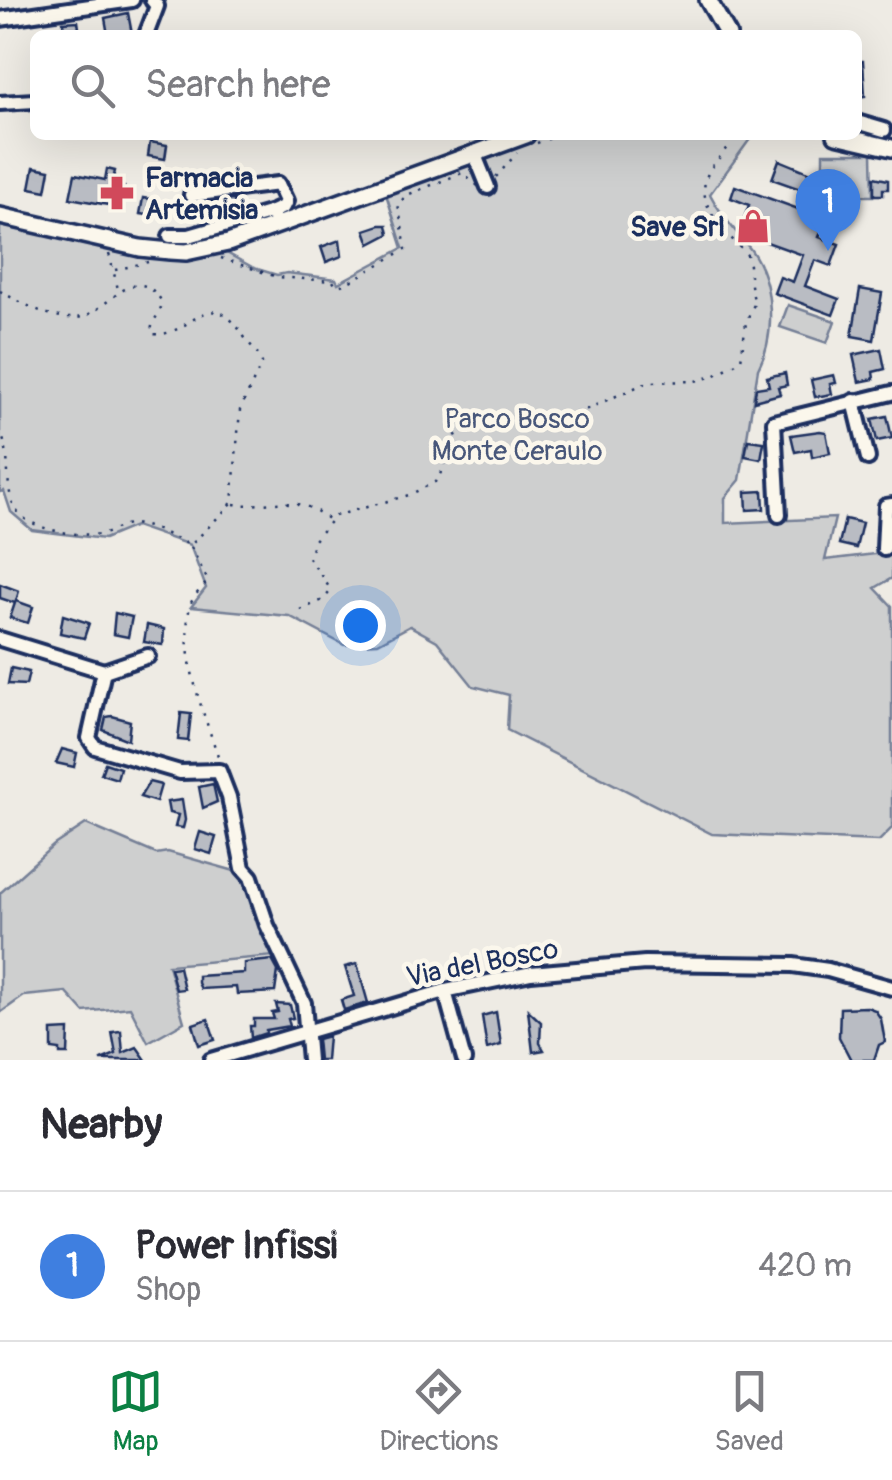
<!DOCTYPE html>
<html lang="en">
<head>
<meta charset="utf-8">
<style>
	:root { --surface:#fff; --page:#f2f2f3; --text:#2b2b33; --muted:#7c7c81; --line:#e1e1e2; --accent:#0b8043 }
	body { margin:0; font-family:Pangolin,sans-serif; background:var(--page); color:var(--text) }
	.you { position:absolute; left:360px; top:625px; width:35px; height:35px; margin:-25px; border:8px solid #fff; border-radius:50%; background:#1a73e8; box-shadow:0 0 0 15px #1a73e833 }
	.badge { display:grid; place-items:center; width:65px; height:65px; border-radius:50%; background:var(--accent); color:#fff; font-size:32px; font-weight:700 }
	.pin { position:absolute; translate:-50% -82px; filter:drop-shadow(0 2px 5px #0008) }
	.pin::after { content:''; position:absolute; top:52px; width:35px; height:30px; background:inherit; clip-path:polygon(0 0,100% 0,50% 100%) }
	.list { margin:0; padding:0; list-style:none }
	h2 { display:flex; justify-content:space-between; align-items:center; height:130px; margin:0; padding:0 40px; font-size:42px }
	h2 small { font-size:32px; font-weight:400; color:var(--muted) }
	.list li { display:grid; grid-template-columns:65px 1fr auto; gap:30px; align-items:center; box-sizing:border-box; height:150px; padding:0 40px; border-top:2px solid var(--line) }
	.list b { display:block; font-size:38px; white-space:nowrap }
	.list p { margin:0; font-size:32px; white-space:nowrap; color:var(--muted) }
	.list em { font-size:32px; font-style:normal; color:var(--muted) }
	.icon { flex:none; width:55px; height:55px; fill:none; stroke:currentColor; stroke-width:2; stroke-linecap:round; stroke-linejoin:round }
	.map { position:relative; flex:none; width:892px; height:1060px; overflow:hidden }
	.search { position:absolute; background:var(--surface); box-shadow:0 10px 40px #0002; left:30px; right:30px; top:30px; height:110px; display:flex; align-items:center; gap:25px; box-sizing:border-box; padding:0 35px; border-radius:15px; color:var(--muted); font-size:38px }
	.sheet { height:280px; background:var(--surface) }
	nav { display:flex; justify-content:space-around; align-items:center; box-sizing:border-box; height:140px; border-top:2px solid var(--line); background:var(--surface); font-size:28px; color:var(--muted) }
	nav a { display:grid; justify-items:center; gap:5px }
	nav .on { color:var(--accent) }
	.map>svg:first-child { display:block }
	.green { fill:#cecfcf; stroke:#747f96; stroke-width:2.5 }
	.building { fill:#b9bcc3; stroke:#1b2f5e; stroke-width:2.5 }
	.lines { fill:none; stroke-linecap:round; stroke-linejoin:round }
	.minor-casing { stroke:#1b2f5e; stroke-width:20 }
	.major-casing { stroke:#1b2f5e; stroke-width:22 }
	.path { stroke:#1b2f5e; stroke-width:2.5; stroke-dasharray:2.5 8; stroke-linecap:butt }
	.minor { stroke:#fbf7ec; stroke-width:12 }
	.major { stroke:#fbf7ec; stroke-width:15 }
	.labels { text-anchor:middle; stroke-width:9; stroke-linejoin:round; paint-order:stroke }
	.poi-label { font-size:28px; font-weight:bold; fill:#1b2f5e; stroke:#fbf7ec; text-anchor:start }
	.park-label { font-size:28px; fill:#48577a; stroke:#fbf7ec }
	.street-label { font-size:28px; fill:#1b2f5e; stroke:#fbf7ec }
</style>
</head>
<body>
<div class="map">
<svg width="892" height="1060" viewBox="0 0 892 1060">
	<rect width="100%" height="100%" fill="#eeebe4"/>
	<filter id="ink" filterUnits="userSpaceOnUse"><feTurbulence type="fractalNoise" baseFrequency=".01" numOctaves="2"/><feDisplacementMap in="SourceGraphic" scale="20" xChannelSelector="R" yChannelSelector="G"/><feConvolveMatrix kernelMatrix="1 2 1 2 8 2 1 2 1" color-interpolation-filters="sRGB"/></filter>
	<g filter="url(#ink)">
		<g class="green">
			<path d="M 546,135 L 753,135 L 710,194 C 721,216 736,231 751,250 C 774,282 776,336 758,369 L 740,480 L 725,498 L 725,523 L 835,518 L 825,560 L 892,552 L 892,578 L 875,588 L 892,606 L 892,828 L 879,841 L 712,834 L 507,730 L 509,695 L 473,686 L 437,641 L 410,626 L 378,643 L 344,645 L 289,616 L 191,607 L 206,588 L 190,545 L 135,526 L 104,539 L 32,530 L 11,512 L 4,491 L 0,492 L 0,224 L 150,256 L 223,251 L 254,268 L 277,275 L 287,273 L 336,279 L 338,283 L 403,248 L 386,194 L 467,164 L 476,168 L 484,165 L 487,157 Z"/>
			<path d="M 823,153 L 872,153 L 873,196 L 831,196 L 830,174 L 823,174 Z"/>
			<path d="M 788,305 L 835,321 L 827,343 L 780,327 Z"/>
			<path d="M 86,824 L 156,854 L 168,852 L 238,872 L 247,879 L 276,956 L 168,965 L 184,1022 L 148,1042 L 130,1007 L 84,1012 L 66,992 L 24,996 L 0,1013 L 0,893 L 54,845 Z"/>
		</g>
		<g class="building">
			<path d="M 128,13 L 132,34 L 108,35 L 105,18 Z"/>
			<path d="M 78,21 L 80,35 L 64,35 L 63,22 Z"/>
			<path d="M 857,61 L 863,61 L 865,96 L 857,97 Z"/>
			<path d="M 150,142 L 167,145 L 165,159 L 148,156 Z"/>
			<path d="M 779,160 L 823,178 L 817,195 L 772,179 Z"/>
			<path d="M 34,167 L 50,170 L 46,191 L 30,188 Z"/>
			<path d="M 107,169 L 115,171 L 112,184 L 124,187 L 119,207 L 70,198 L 75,174 L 105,180 Z"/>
			<path d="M 874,177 L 888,180 L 888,189 L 883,189 L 883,195 L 874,195 Z"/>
			<path d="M 735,186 L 826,219 L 819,237 L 839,244 L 831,266 L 815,260 L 805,286 L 839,299 L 833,315 L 774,293 L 780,277 L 793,282 L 803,255 L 739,232 L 749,205 L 731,198 Z"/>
			<path d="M 143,198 L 158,200 L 155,216 L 140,214 Z"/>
			<path d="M 234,200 L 235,206 L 186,219 L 182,204 Z"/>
			<path d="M 380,225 L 387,225 L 389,234 L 370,244 L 365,230 Z"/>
			<path d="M 340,240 L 342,256 L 326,262 L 321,247 Z"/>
			<path d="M 860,289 L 882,293 L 874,340 L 852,336 Z"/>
			<path d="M 881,349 L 885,369 L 873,372 L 874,379 L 859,382 L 853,355 Z"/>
			<path d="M 785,373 L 787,385 L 778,387 L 780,394 L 754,401 L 756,388 L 769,386 L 767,377 Z"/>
			<path d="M 834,375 L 836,383 L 830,384 L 832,394 L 815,397 L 811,380 Z"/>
			<path d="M 887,416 L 892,438 L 877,441 L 872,419 Z"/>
			<path d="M 820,431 L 826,432 L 830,453 L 812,457 L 811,449 L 795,452 L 791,435 Z"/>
			<path d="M 748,440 L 764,442 L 761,459 L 745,456 Z"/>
			<path d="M 763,491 L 764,509 L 747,510 L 746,492 Z"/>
			<path d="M 845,519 L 862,523 L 856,548 L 839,544 Z"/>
			<path d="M 0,584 L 19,591 L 16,601 L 33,607 L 28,623 L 10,618 L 15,603 L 0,598 Z"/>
			<path d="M 115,613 L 132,617 L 128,637 L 113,634 Z"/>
			<path d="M 63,615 L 89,623 L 84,638 L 60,633 Z"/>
			<path d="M 147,625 L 164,629 L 163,645 L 144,642 Z"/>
			<path d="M 11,668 L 29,672 L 26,685 L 8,684 Z"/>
			<path d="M 181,713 L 191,714 L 188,741 L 178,740 Z"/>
			<path d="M 112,716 L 130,721 L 128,740 L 103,730 L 106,717 Z"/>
			<path d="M 62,749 L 77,753 L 74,767 L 56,763 Z"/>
			<path d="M 105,763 L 120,768 L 117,779 L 101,774 Z"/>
			<path d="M 149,782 L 161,785 L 156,802 L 140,797 Z"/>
			<path d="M 213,784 L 217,802 L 203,808 L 199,787 Z"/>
			<path d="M 182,800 L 185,820 L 183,828 L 175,827 L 178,815 L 169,813 L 167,802 Z"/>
			<path d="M 200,832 L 216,837 L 211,854 L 195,849 Z"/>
			<path d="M 272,960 L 278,971 L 275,992 L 237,994 L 236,987 L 201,989 L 198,983 L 198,976 L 244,973 L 244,963 Z"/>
			<path d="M 357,964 L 368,1003 L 344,1010 L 341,1000 L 354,996 L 345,967 Z"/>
			<path d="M 179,967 L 184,989 L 176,990 L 170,968 Z"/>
			<path d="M 276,1004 L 290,1005 L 293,1018 L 288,1019 L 290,1026 L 266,1030 L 266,1033 L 251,1038 L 250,1026 L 254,1026 L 254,1019 L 274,1019 L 272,1013 L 278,1012 Z"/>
			<path d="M 867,1007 L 875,1010 L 881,1019 L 885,1042 L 879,1045 L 874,1060 L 851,1060 L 839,1037 L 840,1008 Z"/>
			<path d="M 528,1010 L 541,1022 L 540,1043 L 544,1050 L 533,1052 Z"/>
			<path d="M 496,1012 L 501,1045 L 487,1049 L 482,1016 Z"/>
			<path d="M 208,1019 L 215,1040 L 199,1045 L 193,1024 Z"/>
			<path d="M 69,1030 L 68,1054 L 60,1054 L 60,1050 L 52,1049 L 52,1031 Z"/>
			<path d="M 121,1031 L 123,1053 L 137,1047 L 146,1060 L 101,1060 L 116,1054 L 112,1032 Z"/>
			<path d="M 328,1036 L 326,1060 L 319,1060 L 317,1039 Z"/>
		</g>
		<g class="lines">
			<g class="minor-casing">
				<g id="minor">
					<path d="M 0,19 L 132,0"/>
					<path d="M 146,35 L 157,6 L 152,0"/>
					<path d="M 0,103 L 35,101"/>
					<path d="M 857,122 L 884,130"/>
					<path d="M 475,155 L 488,187"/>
					<path d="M 191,195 L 278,184 L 286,201 L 283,207 L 272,212"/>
					<path d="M 170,236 L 189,236 L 272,212 L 274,218"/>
					<path d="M 854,401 L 868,458"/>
					<path d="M 779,515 L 774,422 L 892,393"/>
					<path d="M 884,549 L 886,506 L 892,505"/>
					<path d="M 0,639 L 104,671 L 89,738 L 95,747 L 180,772 L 219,771 L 229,797 L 243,868 L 251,877 L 267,925 L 304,1003 L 309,1060"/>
					<path d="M 104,671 L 148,656"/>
					<path d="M 445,991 L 464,1060"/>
					<path d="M 211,1060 L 445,991 L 531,973 L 645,963 L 793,965 L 828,970 L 892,988"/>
				</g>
			</g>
			<g class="major-casing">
				<g id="major">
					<path d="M 708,0 L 728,35"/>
					<path d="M 836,135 L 892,148"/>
					<path d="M 0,216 L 140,248 L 170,251 L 186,252 L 228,243 L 526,135"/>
				</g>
			</g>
			<g class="path">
				<path d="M 537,143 L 559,135"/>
				<path d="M 496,177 L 517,153"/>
				<path d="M 109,254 L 118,289"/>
				<path d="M 221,258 L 277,277 L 333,281 L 336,286 L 345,284 L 406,249 L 398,204 L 407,195 L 462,173 L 478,186"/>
				<path d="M 115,270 L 148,262"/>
				<path d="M 0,291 C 21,303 57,323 82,317 C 108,310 136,259 162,302 C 161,315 149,322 152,334 C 193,339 208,278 245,338 C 251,347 259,352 262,363 L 240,410 L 232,503 L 191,545 C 173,538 150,524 131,524 C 120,524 112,533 102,534 C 79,537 26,530 15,508 C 3,485 13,456 0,432"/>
				<path d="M 234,504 C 271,508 296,491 330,521"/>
				<path d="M 191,547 L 208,581 C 202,588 192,597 190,606 C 179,656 204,713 219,759"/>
				<path d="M 300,610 L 323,600 L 329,593 L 329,587 L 309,558 L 314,540 L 335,516 L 409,495 L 435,482 L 442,471 L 451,439 L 478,420 L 560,415 L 587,409 L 648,382 L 695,381 L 714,376 L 741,360 L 746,322 L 755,302 C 749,286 751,270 747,255 C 726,232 689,201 711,168 C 719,157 729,149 731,135"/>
			</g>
			<use href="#minor" class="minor"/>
			<use href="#major" class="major"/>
		</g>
	</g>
	<defs>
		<g id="pharmacy-bare" transform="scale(2.7)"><path d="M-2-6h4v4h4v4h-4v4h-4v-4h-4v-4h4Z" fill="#d1495b" stroke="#fbf7ec" stroke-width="2.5" paint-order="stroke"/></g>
		<g id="shop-bare" transform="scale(2.7)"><path d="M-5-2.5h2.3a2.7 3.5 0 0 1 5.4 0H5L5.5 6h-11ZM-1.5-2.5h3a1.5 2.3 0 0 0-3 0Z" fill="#d1495b" stroke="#fbf7ec" stroke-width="2.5" paint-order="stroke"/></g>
	</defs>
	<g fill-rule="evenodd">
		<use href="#pharmacy-bare" x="117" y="193"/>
		<use href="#shop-bare" x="753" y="226"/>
	</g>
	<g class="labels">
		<g class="poi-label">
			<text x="145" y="187">Farmacia<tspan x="145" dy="32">Artemisia</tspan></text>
			<text x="725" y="236" text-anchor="end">Save Srl</text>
		</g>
		<g class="park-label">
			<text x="517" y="428">Parco Bosco<tspan x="517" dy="32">Monte Ceraulo</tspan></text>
		</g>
		<g class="street-label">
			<text transform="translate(482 962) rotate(-11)" y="10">Via del Bosco</text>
		</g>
	</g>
</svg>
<div class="you"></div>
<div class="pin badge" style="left:828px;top:251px;background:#3f7fe0">1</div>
<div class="search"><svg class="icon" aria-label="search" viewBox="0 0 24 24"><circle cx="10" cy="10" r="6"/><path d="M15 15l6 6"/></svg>Search here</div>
</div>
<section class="sheet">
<h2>Nearby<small></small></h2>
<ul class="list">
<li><span class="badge" style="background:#3f7fe0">1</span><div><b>Power Infissi</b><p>Shop</p></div><em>420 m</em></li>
</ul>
</section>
<nav>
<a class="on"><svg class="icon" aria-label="map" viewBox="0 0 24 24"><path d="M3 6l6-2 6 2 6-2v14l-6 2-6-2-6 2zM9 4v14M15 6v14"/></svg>Map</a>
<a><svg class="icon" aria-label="directions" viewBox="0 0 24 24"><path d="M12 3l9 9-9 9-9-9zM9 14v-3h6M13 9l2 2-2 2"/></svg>Directions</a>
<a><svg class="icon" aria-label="saved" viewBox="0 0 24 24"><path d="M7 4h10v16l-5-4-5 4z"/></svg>Saved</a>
</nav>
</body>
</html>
